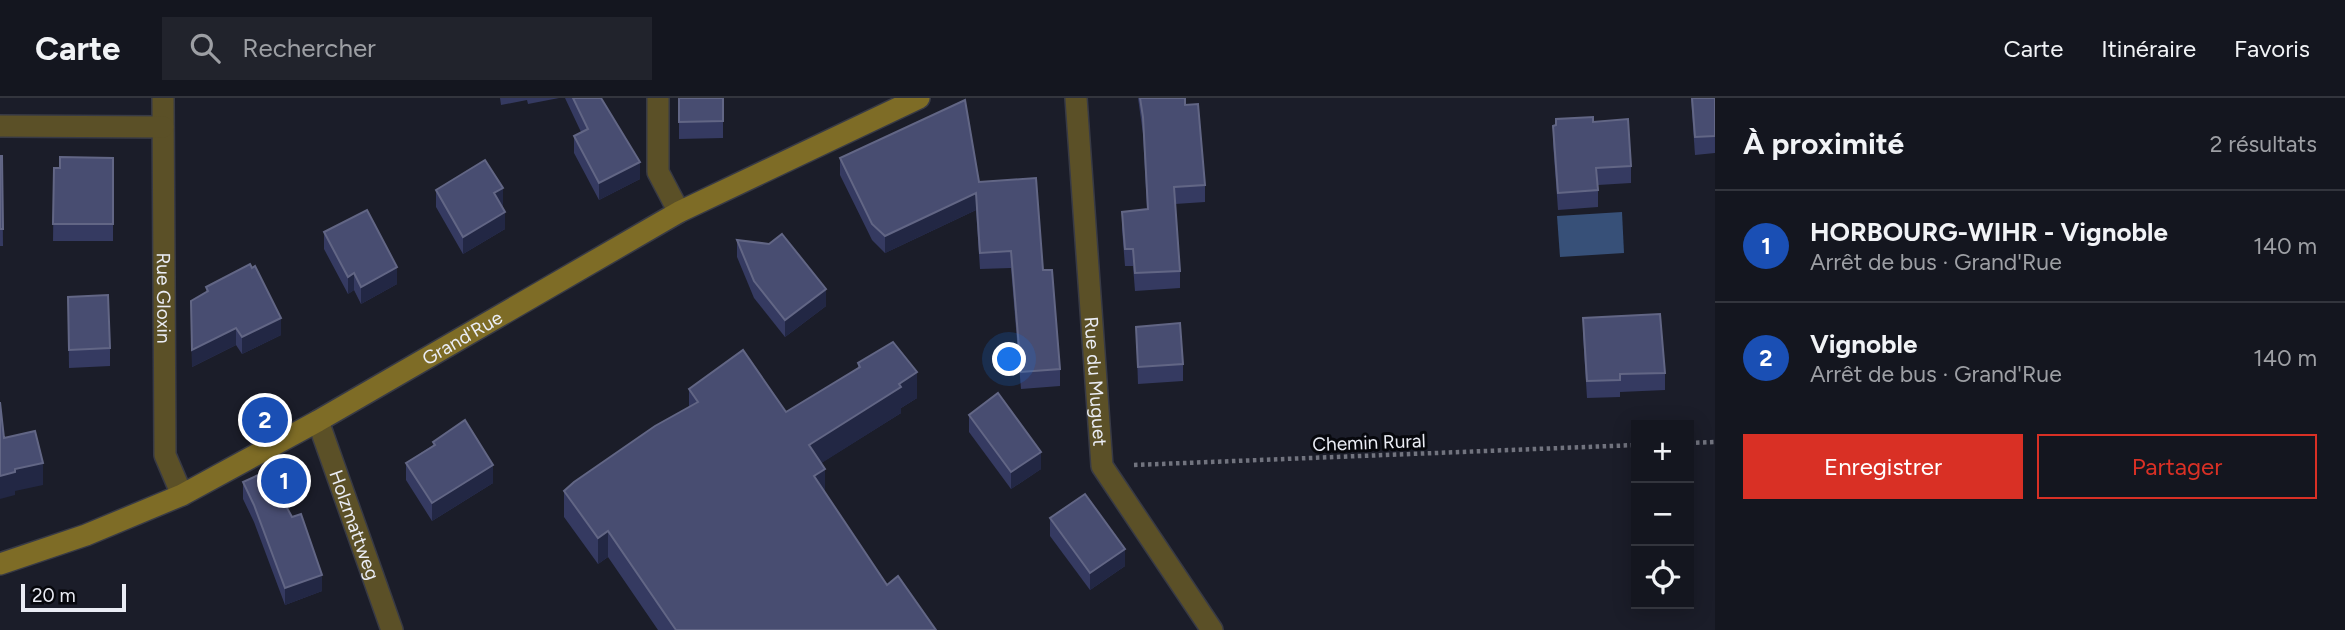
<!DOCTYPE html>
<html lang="fr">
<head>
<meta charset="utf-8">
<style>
	:root { --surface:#14161f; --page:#21232c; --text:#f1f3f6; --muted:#9d9fa4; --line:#33353d; --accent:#d93025 }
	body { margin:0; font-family:Figtree,sans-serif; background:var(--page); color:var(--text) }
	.controls { position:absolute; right:21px; bottom:21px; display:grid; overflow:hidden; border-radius:0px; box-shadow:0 4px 18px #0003 }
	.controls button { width:63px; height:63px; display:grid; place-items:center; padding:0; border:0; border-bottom:2px solid var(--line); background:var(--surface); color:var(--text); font:35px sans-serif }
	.scale { position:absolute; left:21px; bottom:18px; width:105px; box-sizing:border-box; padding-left:7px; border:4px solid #eaecf4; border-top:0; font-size:19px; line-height:24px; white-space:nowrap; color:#eaecf4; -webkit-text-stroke:5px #07080d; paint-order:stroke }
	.you { position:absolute; left:1010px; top:262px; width:24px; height:24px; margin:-18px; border:5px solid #fff; border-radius:50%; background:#1a73e8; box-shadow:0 0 0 10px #1a73e833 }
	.badge { display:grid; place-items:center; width:46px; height:46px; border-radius:50%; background:var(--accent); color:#fff; font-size:23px; font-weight:700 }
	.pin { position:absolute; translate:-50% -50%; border:4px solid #fff; box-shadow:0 2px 7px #0006 }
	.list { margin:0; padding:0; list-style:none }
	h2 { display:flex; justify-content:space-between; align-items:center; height:91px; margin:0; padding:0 28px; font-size:30px }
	h2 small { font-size:23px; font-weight:400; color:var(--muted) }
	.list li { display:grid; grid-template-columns:46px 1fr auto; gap:21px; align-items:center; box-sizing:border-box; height:112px; padding:0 28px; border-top:2px solid var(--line) }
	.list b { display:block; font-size:26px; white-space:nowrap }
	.list p { margin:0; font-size:23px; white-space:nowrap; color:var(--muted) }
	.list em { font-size:23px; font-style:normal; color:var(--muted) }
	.actions { display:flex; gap:14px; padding:21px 28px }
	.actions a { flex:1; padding:16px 0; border:2px solid var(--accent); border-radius:0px; text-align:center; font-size:24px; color:var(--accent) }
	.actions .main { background:var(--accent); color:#fff }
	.icon { flex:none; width:38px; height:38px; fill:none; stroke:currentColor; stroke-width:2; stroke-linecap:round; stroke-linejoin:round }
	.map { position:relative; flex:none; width:1715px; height:532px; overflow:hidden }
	header { display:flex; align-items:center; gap:42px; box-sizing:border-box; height:98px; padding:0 35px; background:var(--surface); border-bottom:2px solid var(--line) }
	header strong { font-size:33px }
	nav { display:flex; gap:38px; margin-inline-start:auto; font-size:24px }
	.search { width:490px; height:63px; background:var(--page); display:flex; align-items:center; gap:18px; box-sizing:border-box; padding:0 24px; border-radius:0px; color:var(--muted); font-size:26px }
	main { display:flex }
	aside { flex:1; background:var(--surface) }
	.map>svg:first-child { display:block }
	.water { fill:#375078 }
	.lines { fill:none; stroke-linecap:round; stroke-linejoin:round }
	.street-casing { stroke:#383a45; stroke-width:24 }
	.secondary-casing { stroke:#383a45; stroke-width:24 }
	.path { stroke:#71737e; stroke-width:4.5; stroke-dasharray:3.5 3.5; stroke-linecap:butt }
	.street { stroke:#5b5027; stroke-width:21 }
	.secondary { stroke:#7e6c26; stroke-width:21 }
	.wall { fill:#353a61 }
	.shaded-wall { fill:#222744 }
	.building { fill:#484d71; stroke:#626685; stroke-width:2 }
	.labels { text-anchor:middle; stroke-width:6; stroke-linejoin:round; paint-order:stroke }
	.street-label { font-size:19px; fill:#eaecf4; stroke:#07080d }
</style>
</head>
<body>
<header>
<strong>Carte</strong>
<div class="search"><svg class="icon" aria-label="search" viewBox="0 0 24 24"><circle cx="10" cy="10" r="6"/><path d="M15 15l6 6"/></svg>Rechercher</div>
<nav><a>Carte</a><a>Itinéraire</a><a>Favoris</a></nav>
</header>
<main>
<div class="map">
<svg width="1715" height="532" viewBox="0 0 1715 532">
	<rect width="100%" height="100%" fill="#1b1d29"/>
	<path class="water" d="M 1622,114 L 1624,155 L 1560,159 L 1557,118 Z"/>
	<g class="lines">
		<g class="street-casing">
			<g id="street">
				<path id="s1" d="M 163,0 L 165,357 L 182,397"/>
				<path d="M 658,0 L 658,74 L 679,114"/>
				<path id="s2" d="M 1076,0 L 1102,368 L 1212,532"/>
				<path d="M 0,28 L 163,29"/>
				<path id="s3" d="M 318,323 L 392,532"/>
			</g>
		</g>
		<g class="secondary-casing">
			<g id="secondary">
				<path id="s4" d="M 0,466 L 86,437 L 182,397 L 318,323 L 679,114 L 919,0"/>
			</g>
		</g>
		<g class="path">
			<path d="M 1689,345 L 1715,344"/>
			<path d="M 1134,367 L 1636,347"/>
		</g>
		<use href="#street" class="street"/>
		<use href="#secondary" class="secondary"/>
	</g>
	<g class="wall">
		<path d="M 500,0 L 559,0 L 528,6 L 527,2 L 501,7 Z"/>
		<path d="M 565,0 L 601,0 L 640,81 L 599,102 L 574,55 L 574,38 L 581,34 Z"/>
		<path d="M 679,0 L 723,0 L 723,40 L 679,41 Z"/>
		<path d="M 1138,0 L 1185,0 L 1185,7 L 1205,87 L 1205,104 L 1175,106 L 1180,173 L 1180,190 L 1135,193 L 1133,168 L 1125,168 L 1122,131 L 1122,114 L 1147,111 L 1143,36 Z"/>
		<path d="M 1691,0 L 1715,0 L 1715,55 L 1695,57 Z"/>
		<path d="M 1556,21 L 1593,24 L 1631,68 L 1631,85 L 1598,87 L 1598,109 L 1558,112 L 1553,45 L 1553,28 L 1556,27 Z"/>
		<path d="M 0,58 L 2,58 L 3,148 L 0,148 Z"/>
		<path d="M 113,60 L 113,143 L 53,143 L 54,70 L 60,70 Z"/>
		<path d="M 840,60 L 979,84 L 1043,172 L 1060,271 L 1060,288 L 1021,291 L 1011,170 L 980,171 L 976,112 L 885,155 L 872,142 L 840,77 Z"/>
		<path d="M 436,92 L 503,107 L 502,108 L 505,131 L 463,156 L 436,109 Z"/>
		<path d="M 324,134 L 397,186 L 361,206 L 354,192 L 348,196 L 324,151 Z"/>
		<path d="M 737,142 L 826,208 L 785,239 L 754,200 L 737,159 Z"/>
		<path d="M 206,189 L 281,237 L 242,256 L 236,247 L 192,269 L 191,203 L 206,194 Z"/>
		<path d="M 68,199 L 110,250 L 110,268 L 69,270 Z"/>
		<path d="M 1583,220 L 1665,275 L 1665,292 L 1620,294 L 1620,299 L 1587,300 L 1583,237 Z"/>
		<path d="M 1136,229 L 1183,266 L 1183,283 L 1138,286 Z"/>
		<path d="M 858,265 L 917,300 L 901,310 L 901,315 L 821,365 L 825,395 L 887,487 L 936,532 L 658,532 L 608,459 L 598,466 L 564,419 L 564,393 L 689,309 L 689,291 L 786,314 L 858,270 Z"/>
		<path d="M 969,317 L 1041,371 L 1011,391 L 969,334 Z"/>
		<path d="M 433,344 L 493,385 L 432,423 L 406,382 L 406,365 L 433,347 Z"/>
		<path d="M 243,384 L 292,419 L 322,493 L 285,507 L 254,424 L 243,401 Z"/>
		<path d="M 1050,420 L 1125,468 L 1090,492 L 1050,438 Z"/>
	</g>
	<g class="shaded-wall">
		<path d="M 640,64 L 640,81 L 599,102 L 599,85 Z"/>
		<path d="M 503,90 L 503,107 L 494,113 L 494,95 Z"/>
		<path d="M 976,95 L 976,112 L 885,155 L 885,138 Z"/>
		<path d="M 505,114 L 505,131 L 463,156 L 463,139 Z"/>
		<path d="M 397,169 L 397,186 L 361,206 L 361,189 Z"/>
		<path d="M 354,175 L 354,192 L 348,196 L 348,179 Z"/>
		<path d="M 826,191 L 826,208 L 785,239 L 785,222 Z"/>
		<path d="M 281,220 L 281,237 L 242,256 L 242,239 Z"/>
		<path d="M 236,230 L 236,247 L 192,269 L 192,252 Z"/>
		<path d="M 917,274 L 917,300 L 901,310 L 901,315 L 809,373 L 809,347 Z"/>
		<path d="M 1041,354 L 1041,371 L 1011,391 L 1011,374 Z"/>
		<path d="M 43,365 L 43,387 L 15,393 L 15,397 L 0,401 L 0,378 L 15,371 Z"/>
		<path d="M 493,367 L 493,385 L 432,423 L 432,405 Z"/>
		<path d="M 825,371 L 825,397 L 814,378 Z"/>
		<path d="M 608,433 L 608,459 L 598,466 L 598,440 Z"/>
		<path d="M 1125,451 L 1125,468 L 1090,492 L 1090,475 Z"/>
		<path d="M 322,477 L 322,493 L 285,507 L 285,490 Z"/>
	</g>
	<g class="building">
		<path d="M 573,0 L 601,0 L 640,64 L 599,85 L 574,38 L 588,31 Z"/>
		<path d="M 679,0 L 723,0 L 723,23 L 679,24 Z"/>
		<path d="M 1140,0 L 1185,0 L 1185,7 L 1198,6 L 1205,87 L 1174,89 L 1180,173 L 1135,175 L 1133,151 L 1125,151 L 1122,114 L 1148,111 L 1143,19 Z"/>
		<path d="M 1692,0 L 1715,0 L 1715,38 L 1695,39 Z"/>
		<path d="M 965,2 L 979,84 L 1036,80 L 1043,172 L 1052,172 L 1060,271 L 1021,274 L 1011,153 L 980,155 L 976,95 L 885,138 L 872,126 L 840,60 Z"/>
		<path d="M 1593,19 L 1593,24 L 1628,21 L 1631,68 L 1596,70 L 1598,92 L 1558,95 L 1553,28 L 1556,27 L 1556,21 Z"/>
		<path d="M 0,58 L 2,58 L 3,131 L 0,131 Z"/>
		<path d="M 60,59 L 113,60 L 113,126 L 53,126 L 54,70 L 60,70 Z"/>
		<path d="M 485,62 L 503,90 L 494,95 L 505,114 L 463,139 L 436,92 Z"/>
		<path d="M 367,112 L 397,169 L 361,189 L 354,175 L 348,179 L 324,134 Z"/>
		<path d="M 782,136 L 826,191 L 785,222 L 754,183 L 737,142 L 769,146 Z"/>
		<path d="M 250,166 L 252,170 L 255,168 L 281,220 L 242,239 L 236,230 L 192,252 L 191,203 L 208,193 L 206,189 Z"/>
		<path d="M 108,197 L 110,250 L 69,252 L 68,199 Z"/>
		<path d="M 1660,216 L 1665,275 L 1620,276 L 1620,282 L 1587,283 L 1583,220 Z"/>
		<path d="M 1180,225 L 1183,266 L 1138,269 L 1136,229 Z"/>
		<path d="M 893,244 L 917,274 L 899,286 L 901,289 L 809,347 L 825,371 L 814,378 L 887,487 L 898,478 L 936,532 L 676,532 L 608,433 L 598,440 L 564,393 L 574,384 L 655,328 L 698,304 L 689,291 L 743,252 L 786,314 L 860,269 L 858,265 Z"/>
		<path d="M 998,295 L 1041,354 L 1011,374 L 969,317 Z"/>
		<path d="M 0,304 L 4,340 L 35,333 L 43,365 L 15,371 L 15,374 L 0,378 Z"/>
		<path d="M 465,322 L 493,367 L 432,405 L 406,365 L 435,347 L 433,344 Z"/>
		<path d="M 267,373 L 292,419 L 301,416 L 322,477 L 285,490 L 254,407 L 243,384 Z"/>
		<path d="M 1085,396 L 1125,451 L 1090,475 L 1050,420 Z"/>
	</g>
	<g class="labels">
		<g class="street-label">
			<text dy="7" stroke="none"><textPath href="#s1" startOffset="200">Rue Gloxin</textPath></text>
			<text dy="7" stroke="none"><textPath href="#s4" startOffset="516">Grand'Rue</textPath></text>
			<text dy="7" stroke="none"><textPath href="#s2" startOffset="284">Rue du Muguet</textPath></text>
			<text transform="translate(1369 344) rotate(-2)" y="7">Chemin Rural</text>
			<text dy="7" stroke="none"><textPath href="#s3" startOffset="110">Holzmattweg</textPath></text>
		</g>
	</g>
</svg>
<div class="controls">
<button>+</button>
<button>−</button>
<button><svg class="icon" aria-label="locate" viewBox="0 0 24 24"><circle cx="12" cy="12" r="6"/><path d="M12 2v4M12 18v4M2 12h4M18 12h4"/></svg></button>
</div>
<div class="scale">20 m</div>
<div class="you"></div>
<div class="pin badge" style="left:284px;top:383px;background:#1a4fb4">1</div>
<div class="pin badge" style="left:265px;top:322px;background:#1a4fb4">2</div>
</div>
<aside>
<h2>À proximité<small>2 résultats</small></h2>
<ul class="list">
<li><span class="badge" style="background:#1a4fb4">1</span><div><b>HORBOURG-WIHR - Vignoble</b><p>Arrêt de bus · Grand'Rue</p></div><em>140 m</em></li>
<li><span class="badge" style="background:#1a4fb4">2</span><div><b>Vignoble</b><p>Arrêt de bus · Grand'Rue</p></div><em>140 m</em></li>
</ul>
<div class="actions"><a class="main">Enregistrer</a><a>Partager</a></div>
</aside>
</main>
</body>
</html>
